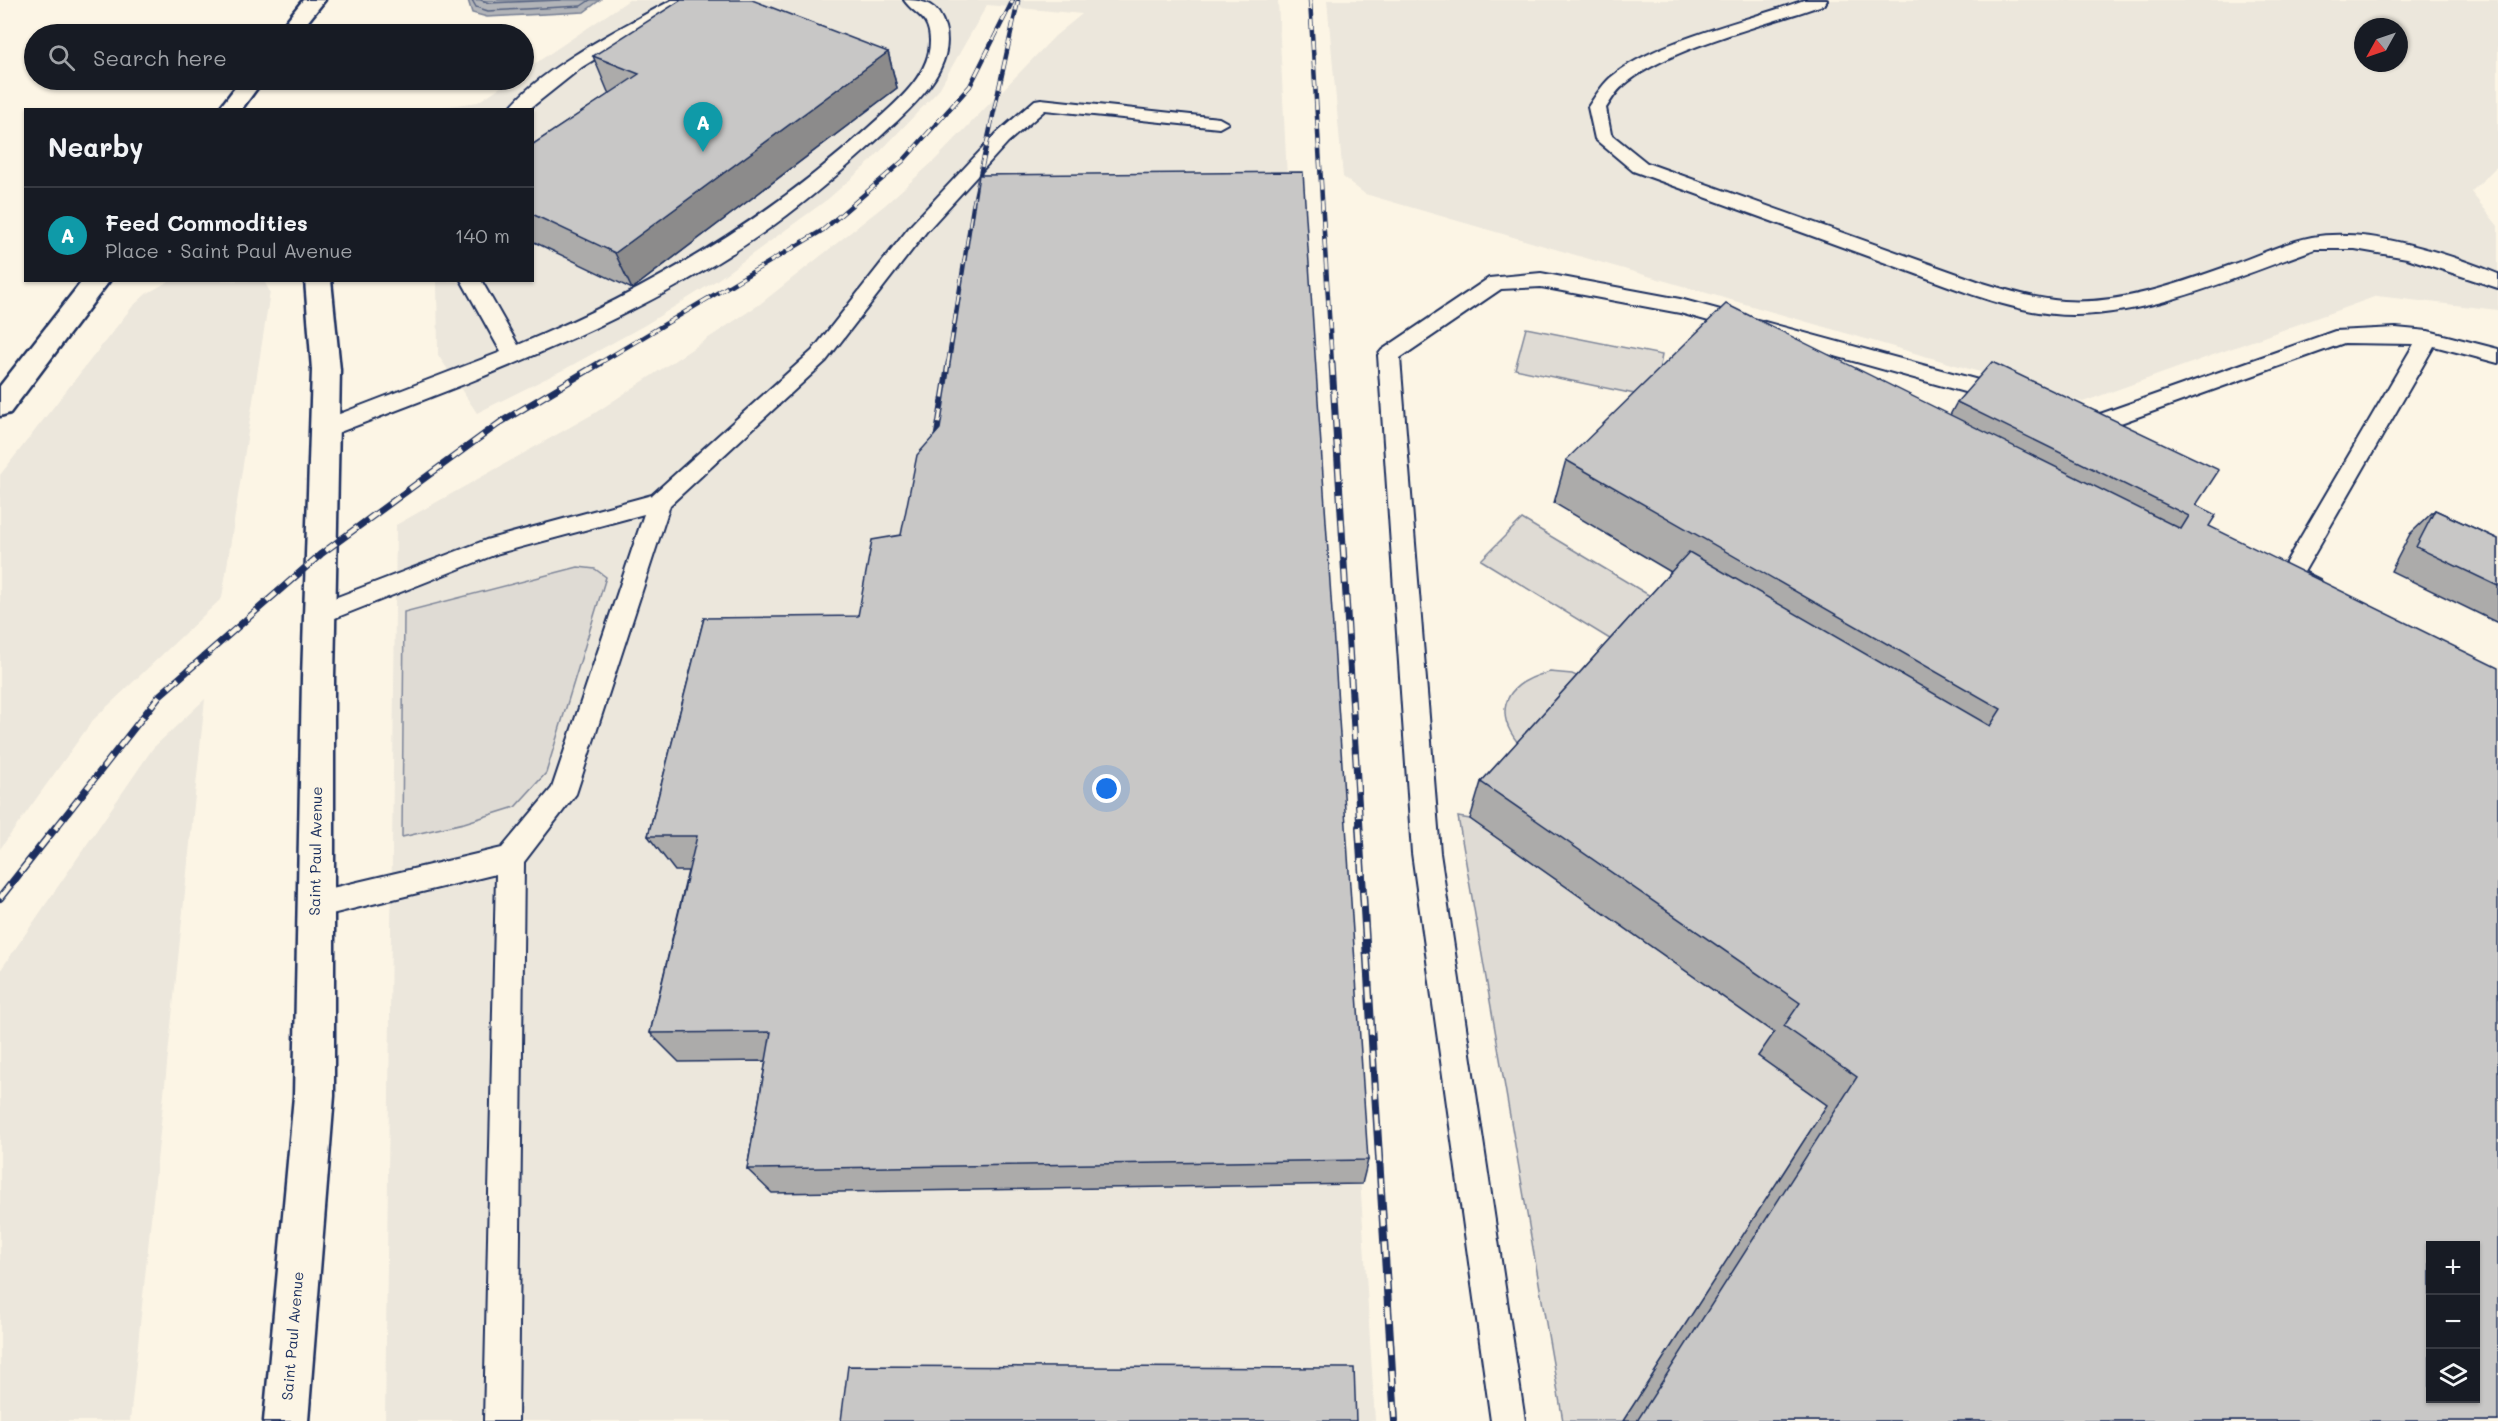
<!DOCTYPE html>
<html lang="en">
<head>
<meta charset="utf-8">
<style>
	:root { --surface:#171b24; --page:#242831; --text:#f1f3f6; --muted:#9ea1a6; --line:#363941; --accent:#c8321e }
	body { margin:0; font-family:Mali,sans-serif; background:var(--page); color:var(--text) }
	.controls { position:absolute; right:18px; bottom:18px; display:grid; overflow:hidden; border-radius:0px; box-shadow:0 2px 4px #0004 }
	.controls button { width:54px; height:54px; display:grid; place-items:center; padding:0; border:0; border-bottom:2px solid var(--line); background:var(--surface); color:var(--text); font:30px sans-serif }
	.compass { position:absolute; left:2354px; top:18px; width:54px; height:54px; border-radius:50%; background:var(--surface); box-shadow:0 2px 4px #0004; rotate:230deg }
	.you { position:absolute; left:1107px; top:789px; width:21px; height:21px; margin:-15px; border:4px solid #fff; border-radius:50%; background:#1a73e8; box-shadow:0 0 0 9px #1a73e833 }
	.badge { display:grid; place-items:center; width:39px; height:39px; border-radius:50%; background:var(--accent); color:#fff; font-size:20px; font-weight:700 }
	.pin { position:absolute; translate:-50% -50px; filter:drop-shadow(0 2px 3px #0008) }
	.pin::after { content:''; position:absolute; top:32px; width:21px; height:18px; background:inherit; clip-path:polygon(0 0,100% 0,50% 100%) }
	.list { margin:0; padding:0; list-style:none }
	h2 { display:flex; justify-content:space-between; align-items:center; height:78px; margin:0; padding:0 24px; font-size:26px }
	h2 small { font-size:20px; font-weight:400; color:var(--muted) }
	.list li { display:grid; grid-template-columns:39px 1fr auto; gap:18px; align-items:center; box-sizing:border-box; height:96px; padding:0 24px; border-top:2px solid var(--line) }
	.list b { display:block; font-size:22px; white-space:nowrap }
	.list p { margin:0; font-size:20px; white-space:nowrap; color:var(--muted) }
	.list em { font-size:20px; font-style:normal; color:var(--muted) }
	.icon { flex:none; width:33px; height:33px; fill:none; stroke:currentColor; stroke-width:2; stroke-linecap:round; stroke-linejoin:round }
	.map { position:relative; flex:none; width:2498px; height:1421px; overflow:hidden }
	.search { position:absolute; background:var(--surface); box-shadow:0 2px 4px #0004; left:24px; top:24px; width:510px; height:66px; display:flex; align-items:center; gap:15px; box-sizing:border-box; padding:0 21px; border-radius:33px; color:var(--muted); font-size:22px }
	.panel { position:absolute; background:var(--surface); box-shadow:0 2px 4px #0004; left:24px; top:108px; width:510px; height:174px; border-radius:0px }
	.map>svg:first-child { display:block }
	.built { fill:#ece7dc; fill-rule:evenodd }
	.green { fill:#dfdbd4; stroke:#7d8599; stroke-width:1.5 }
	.water { fill:#b2b4b8; stroke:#767f94; stroke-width:1.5 }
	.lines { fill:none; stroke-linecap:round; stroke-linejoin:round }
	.shore { stroke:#576482; stroke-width:1.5 }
	.service-casing { stroke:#1b2f5e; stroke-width:4 }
	.tertiary-casing { stroke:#1b2f5e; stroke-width:5 }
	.service { fill:#fcf5e5; fill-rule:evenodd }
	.tertiary { fill:#fcf5e5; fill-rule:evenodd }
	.rail-far2-casing { stroke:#1b2f5e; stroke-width:4.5 }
	.rail-far1-casing { stroke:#1b2f5e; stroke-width:7 }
	.rail-casing { stroke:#1b2f5e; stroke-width:8 }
	.rail-far2 { stroke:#fcf5e5; stroke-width:3; stroke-dasharray:10; stroke-linecap:butt }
	.rail-far1 { stroke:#fcf5e5; stroke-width:4.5; stroke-dasharray:13; stroke-linecap:butt }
	.rail { stroke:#fcf5e5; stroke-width:5; stroke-dasharray:16; stroke-linecap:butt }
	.wall { fill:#acabaa; stroke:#1b2f5e; stroke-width:1.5 }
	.shaded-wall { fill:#8c8b8b; stroke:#1b2f5e; stroke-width:1.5 }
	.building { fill:#c8c7c6; stroke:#1b2f5e; stroke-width:1.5; fill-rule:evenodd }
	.labels { text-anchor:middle; stroke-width:5; stroke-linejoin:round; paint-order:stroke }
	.street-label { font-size:15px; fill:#1b2f5e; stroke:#fcf5e5 }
</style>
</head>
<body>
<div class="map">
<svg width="2498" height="1421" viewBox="0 0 2498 1421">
	<rect width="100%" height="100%" fill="#fcf5e5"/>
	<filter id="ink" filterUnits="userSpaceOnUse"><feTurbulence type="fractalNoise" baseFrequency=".0167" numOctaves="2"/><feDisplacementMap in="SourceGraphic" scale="12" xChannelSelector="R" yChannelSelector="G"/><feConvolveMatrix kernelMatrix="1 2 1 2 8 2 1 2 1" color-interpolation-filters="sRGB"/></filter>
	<g filter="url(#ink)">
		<g class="built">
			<path d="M 629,0 L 1278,0 L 1289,217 L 1301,218 L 1375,1421 L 385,1421 L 396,525 L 595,413 L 760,304 L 885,205 L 935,160 L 1055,36 L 1082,14 L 987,5 L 938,91 L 870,162 L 828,199 L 717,280 L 645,325 L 565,369 L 477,413 L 438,355 L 437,281 L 532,280 L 532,110 L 435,108 L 478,102 L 511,80 L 524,80 L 524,71 Z"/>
			<path d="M 1327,0 L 2498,0 L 2498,165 L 2471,192 L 2498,226 L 2498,310 L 2377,296 L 2083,402 L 1365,194 L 1343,177 ZM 2363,27 L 2399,27 L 2399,63 L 2363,63 Z"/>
			<path d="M 171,280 L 264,281 L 270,292 L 222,598 L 93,720 L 0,849 L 0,475 L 132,307 L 146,294 Z"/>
			<path d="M 205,699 L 130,1421 L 0,1421 L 0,971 L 153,748 Z"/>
		</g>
		<g class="green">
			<path d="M 1526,328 L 1662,355 L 1654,398 L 1515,369 Z"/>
			<path d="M 1522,519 L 1652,597 L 1613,641 L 1481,560 Z"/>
			<path d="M 578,567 L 595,569 L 606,577 L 546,773 L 515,807 L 464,823 L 402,837 L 404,612 Z"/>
			<path d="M 1550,672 L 1572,674 L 1592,683 L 1528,754 C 1491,718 1499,684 1550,672 Z"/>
			<path d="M 1458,817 L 1470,819 L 1774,1033 L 1758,1056 L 1827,1105 L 1623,1421 L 1563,1421 Z"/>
		</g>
		<path class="water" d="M 468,0 L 600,0 L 584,12 L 487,17 L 472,13 Z"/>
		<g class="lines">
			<g class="shore">
				<path d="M 472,0 L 476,7 L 488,11 L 581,6 L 590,0"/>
				<path d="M 481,0 L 489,3 L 561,0"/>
			</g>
			<g class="service-casing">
				<g id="service">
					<path d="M 672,0 L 692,0 L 582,67 L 528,110 L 508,110 C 539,69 626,25 672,0 Z"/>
					<path d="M 904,0 C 925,0 938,4 945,27 C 957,70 910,109 882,135 C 847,167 812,197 774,225 C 641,320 484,377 332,435 L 324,437 L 316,435 L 313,429 L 316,423 L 501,352 L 461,280 L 481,280 L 518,345 C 647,291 766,221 869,127 C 893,105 931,76 930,40 C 929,15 915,16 904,0 Z"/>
					<path d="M 1804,0 L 1827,0 L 1825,4 C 1768,25 1667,47 1623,86 C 1616,91 1611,101 1606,108 L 1611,134 L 1647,163 L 1983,283 C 2009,291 2036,299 2063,301 C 2120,305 2178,284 2231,265 C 2257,256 2285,242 2312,237 C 2367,227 2447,253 2498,274 L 2498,288 L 2407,258 L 2355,249 L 2315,249 C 2238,276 2159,313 2076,315 C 2015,316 1946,284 1889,264 C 1804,233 1719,202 1633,171 L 1595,139 L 1588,107 C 1594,98 1602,85 1610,78 C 1655,40 1748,21 1804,0 Z"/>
					<path d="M 1041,99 L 1219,118 L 1228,123 L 1219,128 L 1045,110 L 1008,142 L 926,232 L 826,361 L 670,505 L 576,794 L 524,862 L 518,1421 L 484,1421 L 496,874 L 315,918 L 305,914 L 301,905 L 305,896 L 315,892 L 502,848 L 552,788 L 644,514 L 499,553 L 320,624 L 311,621 L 308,614 L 311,607 L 486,540 L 652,495 L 812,351 L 912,224 L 996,134 L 1035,100 Z"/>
					<path d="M 1541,273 L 1680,299 L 2004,387 L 2012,390 L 2015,395 L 2012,400 L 2004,403 L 1680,313 L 1541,287 L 1501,289 L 1400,358 L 1440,853 L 1525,1421 L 1491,1421 L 1412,853 L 1378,355 L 1382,350 L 1489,278 Z"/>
					<path d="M 2396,328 L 2428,331 L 2498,349 L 2498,363 L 2434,346 L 2304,572 L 2320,580 L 2324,587 L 2320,594 L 2312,596 L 2282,583 L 2278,576 L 2414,344 L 2344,343 L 2101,430 L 2068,420 L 2065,415 L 2068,410 L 2076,407 L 2100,414 L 2335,331 Z"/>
				</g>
			</g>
			<g class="tertiary-casing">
				<g id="tertiary">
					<path d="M 303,0 L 325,0 L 298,34 L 276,34 Z"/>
					<path d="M 241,80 L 263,80 L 241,110 L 218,110 Z"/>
					<path d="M 83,280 L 110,280 L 10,413 L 0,416 L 0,386 Z"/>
					<path d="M 305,280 L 331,280 L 340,370 L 334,678 L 334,1096 L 308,1421 L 264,1421 L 294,1096 L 302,678 L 312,370 Z"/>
				</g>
			</g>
			<use href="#service" class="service"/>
			<use href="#tertiary" class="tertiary"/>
			<g class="rail-far2-casing">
				<g id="rail-far2">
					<path d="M 1310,0 L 1332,364"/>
					<path d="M 598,364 L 823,230 L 903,161 L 970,86 L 1013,0"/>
					<path d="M 948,364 L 973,207 L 1018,1"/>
				</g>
			</g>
			<g class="rail-far1-casing">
				<g id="rail-far1">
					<path d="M 1332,363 L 1360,829"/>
					<path d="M 935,449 L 949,363"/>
					<path d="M 55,829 L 160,695 L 321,554 L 501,422 L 600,363"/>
				</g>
			</g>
			<g class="rail-casing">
				<g id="rail">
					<path d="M 1359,827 L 1395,1421"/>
					<path d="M 0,898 L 56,827"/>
				</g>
			</g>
			<use href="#rail-far2" class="rail-far2"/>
			<use href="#rail-far1" class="rail-far1"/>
			<use href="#rail" class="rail"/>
		</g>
		<g class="wall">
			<path d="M 888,52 L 897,88 L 632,289 L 532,241 L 532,145 L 611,93 L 608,92 L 593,56 Z"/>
			<path d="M 1957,402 L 2196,505 L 2209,526 L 2498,1421 L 1623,1421 L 1827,1105 L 1758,1056 L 1774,1033 L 1470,819 L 1481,782 L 1671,572 L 1554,503 L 1566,460 L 1950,415 Z"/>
			<path d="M 2435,510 L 2498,539 L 2498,623 L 2391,571 L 2410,534 Z"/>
			<path d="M 704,618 L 1368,1160 L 1362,1184 L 772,1193 L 747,1169 L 766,1061 L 679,1062 L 650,1033 L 688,871 L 675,871 L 648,836 Z"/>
		</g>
		<path class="shaded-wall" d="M 888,52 L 897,88 L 632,289 L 615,253 Z"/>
		<g class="building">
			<path d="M 681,0 L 752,0 L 888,52 L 615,253 L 532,214 L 532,145 L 639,74 L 593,56 Z"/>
			<path d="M 1303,172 L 1368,1160 L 747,1169 L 771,1032 L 650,1033 L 697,836 L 648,836 L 704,618 L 858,616 L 872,540 L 901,535 L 917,455 L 940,429 L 979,175 Z"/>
			<path d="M 1726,304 L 2181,529 L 2189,516 L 1957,402 L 1992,362 L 2219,470 L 2196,505 L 2216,515 L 2209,526 L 2498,668 L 2498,1421 L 1637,1421 L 1857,1077 L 1784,1026 L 1800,1003 L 1481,782 L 1689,552 L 1990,726 L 2001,709 L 1566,460 ZM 2430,1245 L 2475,1245 L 2475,1398 L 2430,1398 Z"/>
			<path d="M 2435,510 L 2498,539 L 2498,586 L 2416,547 Z"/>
			<path d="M 848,1366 L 1354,1368 L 1356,1421 L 841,1421 Z"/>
		</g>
	</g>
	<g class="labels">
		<g class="street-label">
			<text transform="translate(316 851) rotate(-89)" y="5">Saint Paul Avenue</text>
			<text transform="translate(293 1336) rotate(-85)" y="5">Saint Paul Avenue</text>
		</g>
	</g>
</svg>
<div class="controls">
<button>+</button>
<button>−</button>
<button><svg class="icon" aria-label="layers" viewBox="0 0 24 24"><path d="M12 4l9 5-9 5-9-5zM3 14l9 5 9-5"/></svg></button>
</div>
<svg class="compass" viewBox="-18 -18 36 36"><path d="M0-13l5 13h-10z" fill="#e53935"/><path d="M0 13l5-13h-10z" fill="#9ea1a6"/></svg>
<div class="you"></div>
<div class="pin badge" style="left:703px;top:152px;background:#0f9aa8">A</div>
<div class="search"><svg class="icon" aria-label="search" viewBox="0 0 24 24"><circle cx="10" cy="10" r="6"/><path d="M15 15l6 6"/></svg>Search here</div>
<section class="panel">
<h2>Nearby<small></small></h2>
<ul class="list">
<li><span class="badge" style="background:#0f9aa8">A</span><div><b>Feed Commodities</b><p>Place · Saint Paul Avenue</p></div><em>140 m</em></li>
</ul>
</section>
</div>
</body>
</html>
